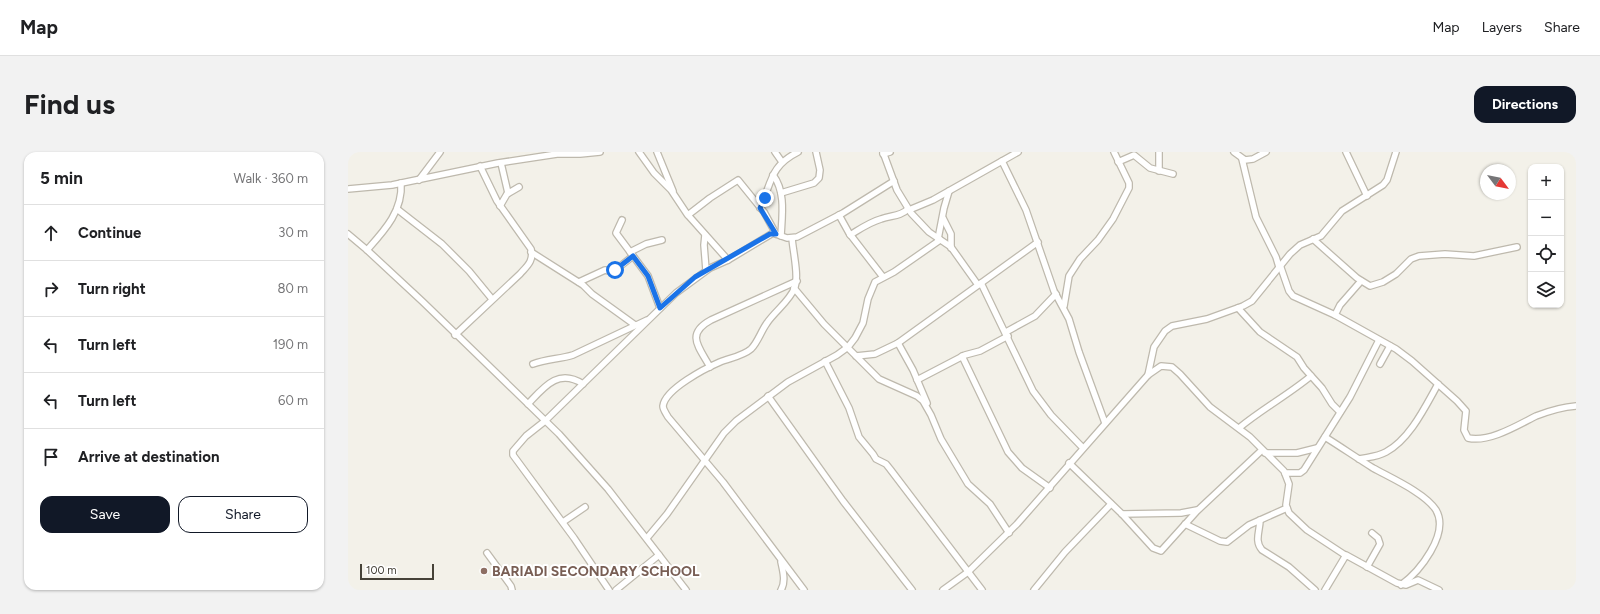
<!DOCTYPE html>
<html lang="en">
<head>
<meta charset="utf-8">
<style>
	:root { --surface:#fff; --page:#f2f2f2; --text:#202124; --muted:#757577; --line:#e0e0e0; --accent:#111827 }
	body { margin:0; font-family:Figtree,sans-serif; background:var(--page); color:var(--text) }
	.controls { position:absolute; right:12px; top:12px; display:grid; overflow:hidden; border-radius:8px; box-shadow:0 1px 3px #0004 }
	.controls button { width:36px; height:36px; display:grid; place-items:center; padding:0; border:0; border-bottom:1px solid var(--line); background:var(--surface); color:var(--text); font:20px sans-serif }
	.compass { position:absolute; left:1132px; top:12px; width:36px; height:36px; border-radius:50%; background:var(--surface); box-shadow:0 1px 3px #0004; rotate:122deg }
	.scale { position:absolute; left:12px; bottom:10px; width:74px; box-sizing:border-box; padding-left:4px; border:2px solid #464238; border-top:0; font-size:11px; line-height:14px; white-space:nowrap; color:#464238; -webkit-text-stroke:3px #fff; paint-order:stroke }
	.stop { position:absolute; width:12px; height:12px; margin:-9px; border:3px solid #1a73e8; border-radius:50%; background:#fff }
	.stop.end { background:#1a73e8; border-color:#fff; box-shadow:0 1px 4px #0008 }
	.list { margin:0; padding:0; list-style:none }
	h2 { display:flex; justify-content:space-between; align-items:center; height:52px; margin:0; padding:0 16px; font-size:17px }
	h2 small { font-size:13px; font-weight:400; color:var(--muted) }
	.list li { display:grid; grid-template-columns:26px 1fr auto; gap:12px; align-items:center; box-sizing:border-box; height:56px; padding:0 16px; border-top:1px solid var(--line) }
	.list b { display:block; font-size:15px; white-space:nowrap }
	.list em { font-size:13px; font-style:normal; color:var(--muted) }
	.actions { display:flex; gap:8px; padding:12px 16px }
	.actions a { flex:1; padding:9px 0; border:1px solid var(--accent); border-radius:12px; text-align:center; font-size:14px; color:var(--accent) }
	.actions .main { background:var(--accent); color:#fff }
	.icon { flex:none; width:22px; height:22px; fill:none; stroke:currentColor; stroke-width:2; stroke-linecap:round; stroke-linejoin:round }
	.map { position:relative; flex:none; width:1228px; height:438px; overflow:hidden; border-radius:12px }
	header { display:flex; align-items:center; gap:24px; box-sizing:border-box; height:56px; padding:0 20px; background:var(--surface); border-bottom:1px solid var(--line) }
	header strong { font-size:19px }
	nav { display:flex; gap:22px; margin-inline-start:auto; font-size:14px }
	.intro { display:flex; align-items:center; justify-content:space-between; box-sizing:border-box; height:96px; padding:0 24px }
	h1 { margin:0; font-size:28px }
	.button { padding:10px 18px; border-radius:12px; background:var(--accent); color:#fff; font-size:14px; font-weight:700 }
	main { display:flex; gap:24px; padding:0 24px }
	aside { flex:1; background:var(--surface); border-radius:12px; box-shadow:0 1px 3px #0004 }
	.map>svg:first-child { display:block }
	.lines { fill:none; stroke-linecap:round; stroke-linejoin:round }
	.minor-casing { stroke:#beb9ad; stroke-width:8 }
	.minor { stroke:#fff; stroke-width:5.5 }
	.route { stroke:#1a73e8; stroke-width:5 }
	.education-dot { fill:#8d6e63; stroke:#fff; stroke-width:1.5 }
	.labels { text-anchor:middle; stroke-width:4; stroke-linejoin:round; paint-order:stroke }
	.education-label { font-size:14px; font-weight:bold; fill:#785e54; stroke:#fff; text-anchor:start }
</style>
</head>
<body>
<header>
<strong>Map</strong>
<nav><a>Map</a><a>Layers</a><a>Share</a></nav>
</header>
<div class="intro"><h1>Find us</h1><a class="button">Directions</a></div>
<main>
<aside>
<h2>5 min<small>Walk · 360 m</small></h2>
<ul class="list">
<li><svg class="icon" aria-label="ahead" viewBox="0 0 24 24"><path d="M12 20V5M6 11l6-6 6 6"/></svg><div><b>Continue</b></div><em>30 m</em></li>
<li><svg class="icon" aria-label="right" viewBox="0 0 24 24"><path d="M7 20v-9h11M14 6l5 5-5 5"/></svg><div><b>Turn right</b></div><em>80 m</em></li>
<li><svg class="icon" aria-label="left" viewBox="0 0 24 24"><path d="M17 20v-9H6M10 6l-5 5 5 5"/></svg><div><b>Turn left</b></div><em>190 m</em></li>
<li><svg class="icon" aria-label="left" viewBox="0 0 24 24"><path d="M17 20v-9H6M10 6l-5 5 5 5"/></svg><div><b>Turn left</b></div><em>60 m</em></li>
<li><svg class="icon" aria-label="arrive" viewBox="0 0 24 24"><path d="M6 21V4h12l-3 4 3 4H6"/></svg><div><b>Arrive at destination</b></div></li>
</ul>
<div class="actions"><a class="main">Save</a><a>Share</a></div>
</aside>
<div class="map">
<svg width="1228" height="438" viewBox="0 0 1228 438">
	<rect width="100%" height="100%" fill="#f3f1e9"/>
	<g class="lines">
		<g class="minor-casing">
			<g id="minor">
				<path d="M 291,0 L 306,21 L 323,38 L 339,62 L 380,108"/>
				<path d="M 309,0 L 325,39"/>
				<path d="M 427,0 L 434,10"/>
				<path d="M 535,0 L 549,38 L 563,61 L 581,80 L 603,95 L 630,133"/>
				<path d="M 811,0 L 811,19"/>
				<path d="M 886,0 L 897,8 L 905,7 L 918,0"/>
				<path d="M 998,0 L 1019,44"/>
				<path d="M 535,2 L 542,0"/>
				<path d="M 894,7 L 908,65 L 928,105 L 931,115"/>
				<path d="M 654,9 L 678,58 L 706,139 L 721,167 L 731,200 L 757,271"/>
				<path d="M 770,10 L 786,3 L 802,16 L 825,22"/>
				<path d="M 153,11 L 160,41"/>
				<path d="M 425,23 C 438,40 434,64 433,84"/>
				<path d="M 71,28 L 92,0"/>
				<path d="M 0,37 L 44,33 L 150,11 L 209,2 L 232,2 L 252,0"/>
				<path d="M 433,41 L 466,31 L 471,26 L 472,18 L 468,0"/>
				<path d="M 152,54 L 159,42 L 171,35"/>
				<path d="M 412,56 C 424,30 422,14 450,0"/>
				<path d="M 49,57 L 94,92 L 121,119 L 144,147"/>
				<path d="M 561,58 L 585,48 L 670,0"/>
				<path d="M 340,63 L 362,46 L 390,28 L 416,60 L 428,82"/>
				<path d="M 491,63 L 501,81 L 535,125"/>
				<path d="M 595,66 L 603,82 L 603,96"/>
				<path d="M 274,68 L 268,81 L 300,124 L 312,156"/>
				<path d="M 0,82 L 19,98 L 75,150 L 211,282 L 260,337 L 338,438"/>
				<path d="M 357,83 L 356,93 L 358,118"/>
				<path d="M 502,83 C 512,77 522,70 533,67 C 543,63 552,65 560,57"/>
				<path d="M 444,86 C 445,100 451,123 447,135 C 442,149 427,159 419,171 C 413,179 410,190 403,197 C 395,204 382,206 372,210 C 358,216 317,237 315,254 C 315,258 318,261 320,265 L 375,330 L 456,438"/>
				<path d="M 590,87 L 596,56 L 601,39"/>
				<path d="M 965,87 L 1009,126 L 1022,134 L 1035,130 L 1048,122 L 1063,107 L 1071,104 L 1097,102 L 1126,104 L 1169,95"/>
				<path d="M 19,98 C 36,79 55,59 53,31"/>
				<path d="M 183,100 L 235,133 L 244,142 L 287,173"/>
				<path d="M 282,100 L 298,92 L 314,88"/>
				<path d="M 932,113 L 941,139 L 945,144 L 987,163 L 1048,197 L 1064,209 L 1109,249 L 1118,259 L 1116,278 L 1120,286 C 1141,291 1170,273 1188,264 C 1201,259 1215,255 1228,254"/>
				<path d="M 231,130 L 257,118 L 265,120 L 285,104"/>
				<path d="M 633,131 L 685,239 L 703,263 L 735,296"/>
				<path d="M 446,136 L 476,172 L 531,227 L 569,244 L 575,249 L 583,263 L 593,287 L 620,332 L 642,352 L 661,381"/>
				<path d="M 716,154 L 721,124 L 732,107 L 750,88 L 765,67 L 781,36 L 781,31 L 766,0"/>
				<path d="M 890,156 L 912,180 L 949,205 L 956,216 L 974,236 L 984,252 L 992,260"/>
				<path d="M 987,163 L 992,153 L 1013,129"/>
				<path d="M 658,180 L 687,164 L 708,142"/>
				<path d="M 107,183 L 172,122 C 179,114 186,109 183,97 L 149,49 L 132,14"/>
				<path d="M 550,191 L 565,218 L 579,251"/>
				<path d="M 508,204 L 527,202 L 550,191 L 690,90"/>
				<path d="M 614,204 L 660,300 L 674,316 L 702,336"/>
				<path d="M 477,209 L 501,256 L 511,285 L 525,302 L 528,307 L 538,312 L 542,317 L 634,438"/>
				<path d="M 185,212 C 198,207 212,207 225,203 L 299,168"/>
				<path d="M 1032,212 L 1042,194"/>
				<path d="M 362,215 C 351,195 337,182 363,168 L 449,129"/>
				<path d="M 800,223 L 806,195 L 817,179 L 824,174 L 859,167 L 895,154 L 904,149 L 942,102 L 952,93 L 973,84 L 994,59 L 1035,33 L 1039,28 L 1048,0"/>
				<path d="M 569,228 L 617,203 L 632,199 L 660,184"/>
				<path d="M 420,244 L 495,349 L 564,438"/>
				<path d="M 180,252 C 196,235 210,216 235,232"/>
				<path d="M 891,276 C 914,257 940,243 963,224"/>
				<path d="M 977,285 C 993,295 1009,306 1025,316 C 1043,326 1077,341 1088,358 C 1102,382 1071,420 1053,433"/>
				<path d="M 917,301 L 949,301 L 969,296"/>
				<path d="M 1011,307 C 1020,305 1029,305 1038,300 C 1062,287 1077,255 1090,232"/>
				<path d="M 721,311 L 774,362 L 805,396 L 813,399 L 849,359 L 914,298"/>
				<path d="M 937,321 L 952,321 L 956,318 L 1002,245 L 1031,188"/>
				<path d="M 774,362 L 833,361 L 849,358"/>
				<path d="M 912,368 C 912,379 906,389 914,398 L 941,415 L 967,438"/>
				<path d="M 215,370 L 237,355"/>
				<path d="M 837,372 L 872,389 L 879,390 L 901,373 L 939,356"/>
				<path d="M 299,386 L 319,362 L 376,281 L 388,269 L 440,230 L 489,203 L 500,195 L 507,186 L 515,171 L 520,147 L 527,130 L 546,120 L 592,88"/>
				<path d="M 139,401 L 163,434 L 164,438"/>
				<path d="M 1019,415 L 1032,392 L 1030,386 L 1024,381"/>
				<path d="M 261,438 L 226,386 L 165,303 L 165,299 L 178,284 L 197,269 L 328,141 L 362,116 L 380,108 L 425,81 L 439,86 L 449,85 L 495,61 L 546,29"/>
				<path d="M 268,438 L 311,403"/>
				<path d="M 433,438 C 438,430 435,419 433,410"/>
				<path d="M 595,438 L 620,420 L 669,372 L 800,223 L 813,214 L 824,215 L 832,222 L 862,255 L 902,285 L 936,319 L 941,332 L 938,353 L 941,361 L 959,378 L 997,403"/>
				<path d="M 686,438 L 717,400 L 763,352"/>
				<path d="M 977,438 L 998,403 L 1049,431 L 1058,433 L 1070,428 L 1091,438"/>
			</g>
		</g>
		<use href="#minor" class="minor"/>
	</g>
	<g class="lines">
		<path class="route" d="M 267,118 L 285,104 L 300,124 L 312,156 L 347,125 L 422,82 L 428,82 L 412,56 L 417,46"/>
	</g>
	<circle class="education-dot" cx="136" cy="419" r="4"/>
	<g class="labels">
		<g class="education-label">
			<text x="144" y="424">BARIADI SECONDARY SCHOOL</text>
		</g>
	</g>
</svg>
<div class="controls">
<button>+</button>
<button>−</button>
<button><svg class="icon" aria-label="locate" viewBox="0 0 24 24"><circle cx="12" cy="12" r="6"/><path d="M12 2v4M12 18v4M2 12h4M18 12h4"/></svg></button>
<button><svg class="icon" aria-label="layers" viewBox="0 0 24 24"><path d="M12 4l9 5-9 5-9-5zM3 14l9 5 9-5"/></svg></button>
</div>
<svg class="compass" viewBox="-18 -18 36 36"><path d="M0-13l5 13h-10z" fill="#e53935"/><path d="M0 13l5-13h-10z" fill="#757577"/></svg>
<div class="scale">100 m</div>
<div class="stop" style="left:267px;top:118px"></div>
<div class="stop end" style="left:417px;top:46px"></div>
</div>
</main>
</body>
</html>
